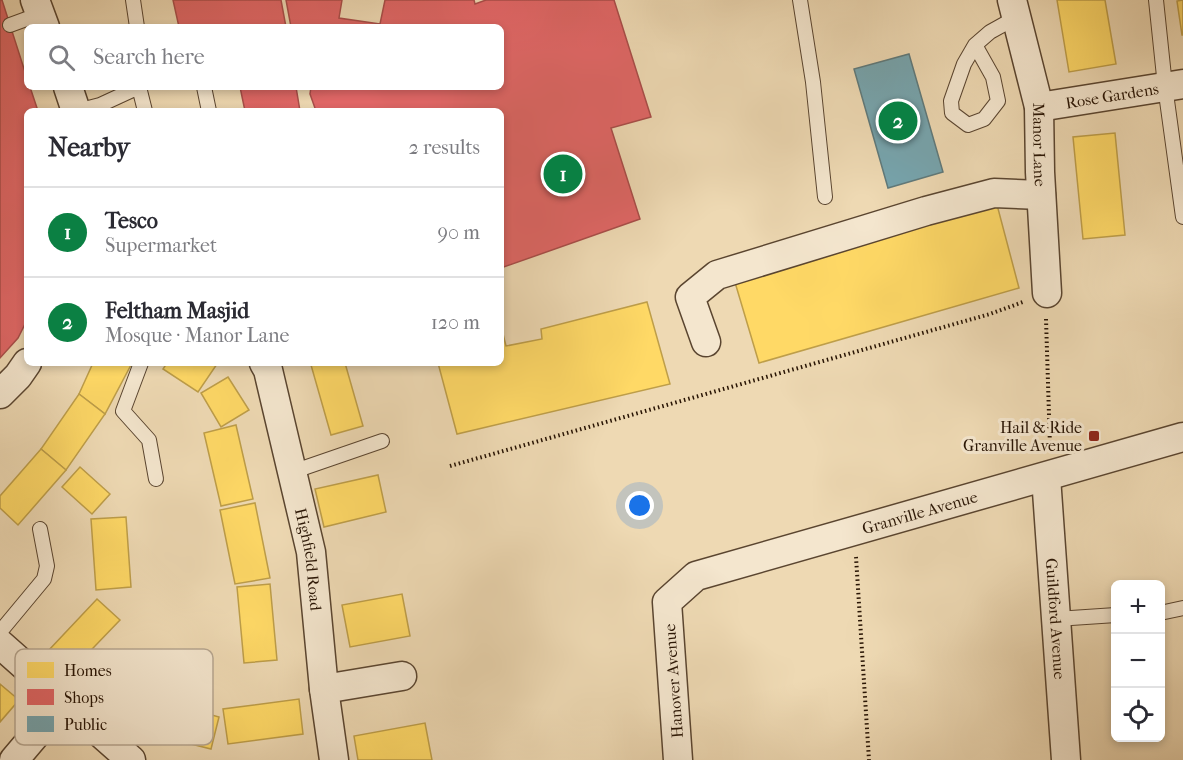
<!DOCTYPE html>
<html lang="en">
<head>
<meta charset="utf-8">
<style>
	:root { --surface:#fff; --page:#f2f2f3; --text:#2b2b33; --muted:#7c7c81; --line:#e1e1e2; --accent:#0b8043 }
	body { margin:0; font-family:"IM FELL French Canon",serif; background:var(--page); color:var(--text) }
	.controls { position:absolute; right:18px; bottom:18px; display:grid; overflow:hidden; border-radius:9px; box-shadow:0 3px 9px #0003 }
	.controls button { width:54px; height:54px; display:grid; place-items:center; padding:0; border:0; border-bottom:2px solid var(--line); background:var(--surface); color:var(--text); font:30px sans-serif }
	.you { position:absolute; left:640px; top:506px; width:21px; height:21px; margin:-15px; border:4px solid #fff; border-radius:50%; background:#1a73e8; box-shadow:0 0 0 9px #1a73e833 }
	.badge { display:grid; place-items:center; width:39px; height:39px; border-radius:50%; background:var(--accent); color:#fff; font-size:20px; font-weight:700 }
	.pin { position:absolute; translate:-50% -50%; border:3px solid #fff; box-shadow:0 2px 6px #0006 }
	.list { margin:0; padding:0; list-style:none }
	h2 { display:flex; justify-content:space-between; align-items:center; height:78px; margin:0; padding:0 24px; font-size:26px }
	h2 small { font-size:20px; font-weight:400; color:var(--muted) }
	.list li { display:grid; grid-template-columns:39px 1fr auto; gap:18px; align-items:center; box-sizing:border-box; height:90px; padding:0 24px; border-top:2px solid var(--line) }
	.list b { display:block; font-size:22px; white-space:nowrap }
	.list p { margin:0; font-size:20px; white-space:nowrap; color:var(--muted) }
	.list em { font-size:20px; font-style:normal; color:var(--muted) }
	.icon { flex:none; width:33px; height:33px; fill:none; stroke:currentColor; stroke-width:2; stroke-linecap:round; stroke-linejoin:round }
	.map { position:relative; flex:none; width:1183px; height:760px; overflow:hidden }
	.search { position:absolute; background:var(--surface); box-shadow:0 3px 9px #0003; left:24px; top:24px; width:480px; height:66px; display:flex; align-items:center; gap:15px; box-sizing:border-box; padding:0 21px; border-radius:9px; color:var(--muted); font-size:22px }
	.panel { position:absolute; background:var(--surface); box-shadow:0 3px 9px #0003; left:24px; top:108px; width:480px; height:258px; border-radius:9px }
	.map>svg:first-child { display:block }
	.homes { fill:#ffd966; stroke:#be9e49; stroke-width:1.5 }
	.shops { fill:#e06666; stroke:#a94d49; stroke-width:1.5 }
	.public { fill:#76a5af; stroke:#5f7a7c; stroke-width:1.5 }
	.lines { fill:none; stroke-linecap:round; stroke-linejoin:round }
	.service-casing { stroke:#5a4530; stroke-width:16 }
	.minor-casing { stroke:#5a4530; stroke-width:31 }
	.path { stroke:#281404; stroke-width:4; stroke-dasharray:1.5 3; stroke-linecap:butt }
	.service { stroke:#f4e6ce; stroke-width:14 }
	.minor { stroke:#f4e6ce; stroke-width:28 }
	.poi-dot { fill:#8f2418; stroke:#f4e6ce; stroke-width:2 }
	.labels { text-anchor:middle; stroke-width:6; stroke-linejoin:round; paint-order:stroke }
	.street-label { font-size:16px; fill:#281404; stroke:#f4e6ce }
	.poi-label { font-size:16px; fill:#281404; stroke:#f4e6ce; text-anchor:end }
	.key { fill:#f4e6ce; stroke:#b7a791; stroke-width:1.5 }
	.key-label { font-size:16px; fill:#281404 }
</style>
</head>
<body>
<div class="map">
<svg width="1183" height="760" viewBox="0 0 1183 760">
	<rect width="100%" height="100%" fill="#eed9b3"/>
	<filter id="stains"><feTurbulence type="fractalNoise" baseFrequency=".00333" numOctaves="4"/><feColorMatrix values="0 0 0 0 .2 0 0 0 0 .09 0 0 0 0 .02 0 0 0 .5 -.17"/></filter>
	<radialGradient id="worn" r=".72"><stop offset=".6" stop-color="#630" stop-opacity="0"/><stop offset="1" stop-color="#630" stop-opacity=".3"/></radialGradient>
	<g class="homes">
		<path d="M 1057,0 L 1105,0 L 1116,64 L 1069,72 Z"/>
		<path d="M 1183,0 L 1183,35 L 1182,35 L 1177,1 Z"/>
		<path d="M 1115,133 L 1125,235 L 1083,239 L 1073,137 Z"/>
		<path d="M 996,201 L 1019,288 L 759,363 L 734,279 Z"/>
		<path d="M 647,302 L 670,384 L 457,434 L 438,363 L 501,363 L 501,326 L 506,346 L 542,339 L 541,329 Z"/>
		<path d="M 93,363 L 132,363 L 105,414 L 79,394 Z"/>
		<path d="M 167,363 L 215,363 L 217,364 L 198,392 L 163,369 Z"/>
		<path d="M 318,363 L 345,363 L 363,426 L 331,435 L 311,365 Z"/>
		<path d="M 228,377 L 249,410 L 221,427 L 201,393 Z"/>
		<path d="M 79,394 L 105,414 L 66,470 L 41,449 Z"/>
		<path d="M 236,425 L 253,499 L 221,506 L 204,433 Z"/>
		<path d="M 41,449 L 66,470 L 18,525 L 0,508 L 0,496 Z"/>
		<path d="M 80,467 L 110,494 L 92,514 L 62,487 Z"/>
		<path d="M 378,475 L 386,512 L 324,527 L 315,489 Z"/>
		<path d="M 255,503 L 270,578 L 235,584 L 220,510 Z"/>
		<path d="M 126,517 L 131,587 L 96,590 L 91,519 Z"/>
		<path d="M 270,584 L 277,660 L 244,663 L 237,587 Z"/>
		<path d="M 402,594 L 410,636 L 350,647 L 342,605 Z"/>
		<path d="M 97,599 L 120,620 L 70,672 L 48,651 Z"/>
		<path d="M 0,684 L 19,700 L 0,722 Z"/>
		<path d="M 299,699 L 303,734 L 228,744 L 223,709 Z"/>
		<path d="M 183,707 L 219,717 L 211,749 L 175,740 Z"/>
		<path d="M 425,723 L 432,760 L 358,760 L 354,736 Z"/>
	</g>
	<g class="shops">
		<path d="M 0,0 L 2,0 L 27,78 L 27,87 L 30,87 L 38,111 L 27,111 L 27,320 L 18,338 L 0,358 Z"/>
		<path d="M 173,0 L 281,0 L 286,27 L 179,27 Z"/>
		<path d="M 286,0 L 342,0 L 339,18 L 380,24 L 385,0 L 474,0 L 475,4 L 486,0 L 614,0 L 651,117 L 611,128 L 640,219 L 501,268 L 501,111 L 316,111 L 310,94 L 311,87 L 501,87 L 501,27 L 291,27 Z"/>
		<path d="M 240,87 L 296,87 L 300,111 L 245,111 Z"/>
	</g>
	<path class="public" d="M 909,54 L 943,172 L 888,188 L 854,69 Z"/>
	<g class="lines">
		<g class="service-casing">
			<g id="service">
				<path d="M 133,0 L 137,27"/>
				<path d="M 800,0 L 813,82 L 825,197"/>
				<path d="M 1156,0 L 1165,86 L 1183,217"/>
				<path d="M 10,25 L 40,14"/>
				<path d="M 975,45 L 993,77 L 998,101 L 984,119 L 968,125 L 952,113 L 951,101 L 964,64 L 975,45 L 990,32 L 1017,17"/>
				<path d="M 204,87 L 209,111"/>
				<path d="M 77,111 L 100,105 L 139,87 L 145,111"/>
				<path d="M 141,363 L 123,411 L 149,440 L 156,479"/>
				<path d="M 292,472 L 382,441"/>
				<path d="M 1160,613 L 1183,608"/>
				<path d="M 1056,619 L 1116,615"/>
				<path d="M 0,632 L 44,579 L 47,566 L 40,529"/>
			</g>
		</g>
		<g class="minor-casing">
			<g id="minor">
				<path d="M 35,0 L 45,27"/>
				<path id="s1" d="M 1012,0 L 1039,107 L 1040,172 L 1047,293"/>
				<path d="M 68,87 L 76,111"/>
				<path id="s2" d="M 1039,107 L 1183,84"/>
				<path d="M 706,342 L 690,297 L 717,275 L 926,211 L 994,193 L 1041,195"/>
				<path id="s3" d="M 264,363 L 268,370 L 311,552 L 324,689 L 334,760"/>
				<path d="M 0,394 L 18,376 L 27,363"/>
				<path id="s4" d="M 1046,477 L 1066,760"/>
				<path d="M 0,644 L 131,760"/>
				<path d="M 324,689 L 402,676"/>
				<path d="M 14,760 L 64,701"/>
				<path id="s5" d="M 678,760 L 667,602 L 696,576 L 1183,437"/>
			</g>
		</g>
		<g class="path">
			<path d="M 1046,319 L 1050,447"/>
			<path d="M 450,466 L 990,314 L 1023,302"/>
			<path d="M 856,557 L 869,760"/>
		</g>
		<use href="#service" class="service"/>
		<use href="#minor" class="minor"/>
	</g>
	<rect class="poi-dot" x="1088" y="430" width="12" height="12" rx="3"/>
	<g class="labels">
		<g class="street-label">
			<text dy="6" stroke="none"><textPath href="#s2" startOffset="74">Rose Gardens</textPath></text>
			<text dy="6" stroke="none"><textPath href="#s1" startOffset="148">Manor Lane</textPath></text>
			<text dy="6" stroke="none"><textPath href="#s5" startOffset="430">Granville Avenue</textPath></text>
			<text dy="6" stroke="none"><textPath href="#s3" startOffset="202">Highfield Road</textPath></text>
			<text dy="6" stroke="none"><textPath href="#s4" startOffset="142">Guildford Avenue</textPath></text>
			<text transform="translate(673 681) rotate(-94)" y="6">Hanover Avenue</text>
		</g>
		<g class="poi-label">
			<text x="1082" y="433">Hail &amp; Ride<tspan x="1082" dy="18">Granville Avenue</tspan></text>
		</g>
	</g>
	<rect x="15" y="649" width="198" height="96" rx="9" class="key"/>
	<rect x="27" y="662" width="27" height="16" fill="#ffd966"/>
	<rect x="27" y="689" width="27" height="16" fill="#e06666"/>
	<rect x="27" y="716" width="27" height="16" fill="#76a5af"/>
	<g class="key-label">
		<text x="64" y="676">Homes</text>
		<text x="64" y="703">Shops</text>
		<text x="64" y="730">Public</text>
	</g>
	<rect width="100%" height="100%" filter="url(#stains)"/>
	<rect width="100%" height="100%" fill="url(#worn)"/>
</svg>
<div class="controls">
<button>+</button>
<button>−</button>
<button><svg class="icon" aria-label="locate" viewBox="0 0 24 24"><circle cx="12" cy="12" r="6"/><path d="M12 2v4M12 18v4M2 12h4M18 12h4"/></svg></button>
</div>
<div class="you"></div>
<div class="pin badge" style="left:563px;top:174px">1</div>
<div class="pin badge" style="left:898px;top:121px">2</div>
<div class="search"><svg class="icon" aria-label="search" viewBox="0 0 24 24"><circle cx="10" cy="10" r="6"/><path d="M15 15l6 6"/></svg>Search here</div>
<section class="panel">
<h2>Nearby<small>2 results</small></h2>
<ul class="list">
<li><span class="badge">1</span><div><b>Tesco</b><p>Supermarket</p></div><em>90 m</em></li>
<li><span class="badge">2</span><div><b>Feltham Masjid</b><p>Mosque · Manor Lane</p></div><em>120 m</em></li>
</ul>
</section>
</div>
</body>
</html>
